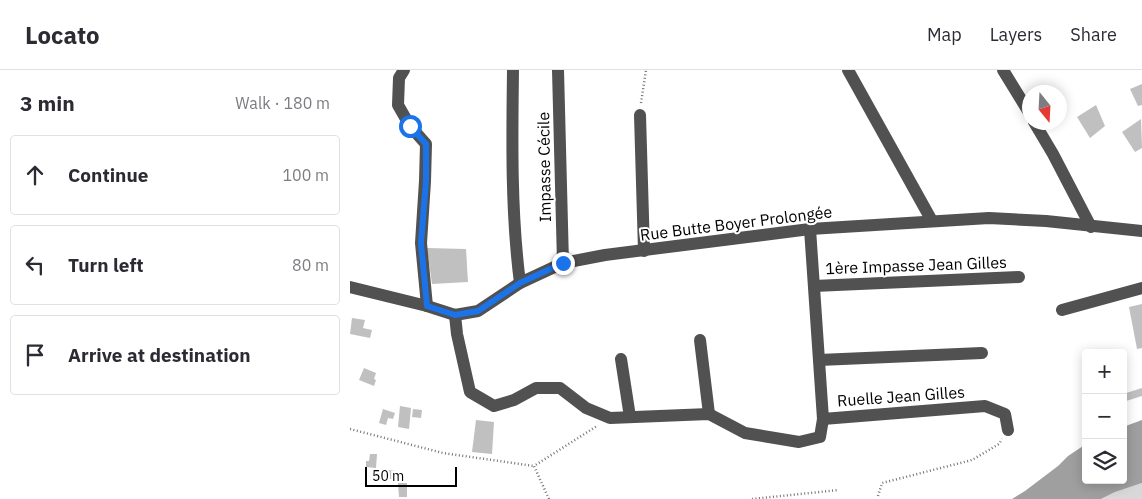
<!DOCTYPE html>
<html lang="en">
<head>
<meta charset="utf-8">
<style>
	:root { --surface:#fff; --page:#f7f7f7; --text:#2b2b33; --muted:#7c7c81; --line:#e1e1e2 }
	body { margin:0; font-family:"IBM Plex Sans",sans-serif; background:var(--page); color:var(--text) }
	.controls { position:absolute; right:15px; bottom:15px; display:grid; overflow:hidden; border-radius:5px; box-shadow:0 2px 12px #0003 }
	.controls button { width:45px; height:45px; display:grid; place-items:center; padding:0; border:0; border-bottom:1px solid var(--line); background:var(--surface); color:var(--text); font:25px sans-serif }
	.compass { position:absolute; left:672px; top:15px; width:45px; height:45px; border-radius:50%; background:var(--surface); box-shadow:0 2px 12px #0003; rotate:162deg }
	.scale { position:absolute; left:15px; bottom:12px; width:92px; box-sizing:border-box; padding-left:5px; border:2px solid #000; border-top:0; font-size:14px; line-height:18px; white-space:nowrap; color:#000; -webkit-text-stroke:4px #fff; paint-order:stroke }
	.stop { position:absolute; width:15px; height:15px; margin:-11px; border:4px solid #1a73e8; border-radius:50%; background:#fff }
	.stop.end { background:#1a73e8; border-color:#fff; box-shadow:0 1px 5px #0008 }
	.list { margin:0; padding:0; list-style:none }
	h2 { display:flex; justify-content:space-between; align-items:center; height:65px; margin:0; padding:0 20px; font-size:21px }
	h2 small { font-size:16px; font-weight:400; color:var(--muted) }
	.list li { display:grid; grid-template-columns:32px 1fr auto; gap:15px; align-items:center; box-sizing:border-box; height:80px; margin:0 10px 10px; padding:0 10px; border:1px solid var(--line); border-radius:5px }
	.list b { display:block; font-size:19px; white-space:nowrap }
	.list em { font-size:16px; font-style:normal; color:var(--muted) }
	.icon { flex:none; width:28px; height:28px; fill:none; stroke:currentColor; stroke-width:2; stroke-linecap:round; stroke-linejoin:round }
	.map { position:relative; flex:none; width:792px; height:429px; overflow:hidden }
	header { display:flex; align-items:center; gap:30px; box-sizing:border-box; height:70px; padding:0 25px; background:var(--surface); border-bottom:1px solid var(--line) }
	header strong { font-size:24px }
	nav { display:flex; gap:28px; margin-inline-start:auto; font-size:18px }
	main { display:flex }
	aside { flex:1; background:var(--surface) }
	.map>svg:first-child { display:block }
	.green { fill:#d8d8d8 }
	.water { fill:#9f9f9f }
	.building { fill:#c0c0c0 }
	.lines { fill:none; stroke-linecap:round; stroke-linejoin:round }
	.path { stroke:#737373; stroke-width:2.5; stroke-dasharray:1 2.5; stroke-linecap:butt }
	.minor { stroke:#515151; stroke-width:12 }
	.route { stroke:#1a73e8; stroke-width:6 }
	.labels { text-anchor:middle; stroke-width:4; stroke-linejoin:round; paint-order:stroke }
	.street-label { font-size:16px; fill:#000; stroke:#fff }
</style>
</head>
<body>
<header>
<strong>Locato</strong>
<nav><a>Map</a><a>Layers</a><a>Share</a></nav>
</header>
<main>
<aside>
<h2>3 min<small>Walk · 180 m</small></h2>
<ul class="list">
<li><svg class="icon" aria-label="ahead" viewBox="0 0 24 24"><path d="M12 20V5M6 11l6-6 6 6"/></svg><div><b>Continue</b></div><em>100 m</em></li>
<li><svg class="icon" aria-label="left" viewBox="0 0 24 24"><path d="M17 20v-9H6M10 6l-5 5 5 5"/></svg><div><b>Turn left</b></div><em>80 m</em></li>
<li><svg class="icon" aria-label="arrive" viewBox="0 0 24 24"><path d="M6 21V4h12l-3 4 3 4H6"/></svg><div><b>Arrive at destination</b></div></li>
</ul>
</aside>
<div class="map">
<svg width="792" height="429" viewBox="0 0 792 429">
	<rect width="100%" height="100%" fill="#fff"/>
	<path class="green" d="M 792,413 L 792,429 L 751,429 L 765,422 Z"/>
	<path class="water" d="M 792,350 L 792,413 L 765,422 L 751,429 L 662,429 L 675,421 L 708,396 L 718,386 L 736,374 L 736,410 L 773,410 L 773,357 Z"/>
	<g class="building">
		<path d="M 792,14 L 792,35 L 788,36 L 780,19 Z"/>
		<path d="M 746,35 L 755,56 L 740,68 L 727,47 Z"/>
		<path d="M 791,49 L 792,78 L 785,82 L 772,62 Z"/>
		<path d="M 77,178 L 116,179 L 118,212 L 82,214 Z"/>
		<path d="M 792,234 L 792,278 L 787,279 L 779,237 Z"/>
		<path d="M 2,248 L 15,250 L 13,258 L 22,260 L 20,268 L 0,264 Z"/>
		<path d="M 14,298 L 26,303 L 24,309 L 26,310 L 24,316 L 9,310 Z"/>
		<path d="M 792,318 L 792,326 L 773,332 L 773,324 Z"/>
		<path d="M 50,336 L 61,338 L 59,359 L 48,357 Z"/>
		<path d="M 33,339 L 45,343 L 43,349 L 38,348 L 36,355 L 29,353 Z"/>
		<path d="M 63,339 L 72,340 L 71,348 L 62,347 Z"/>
		<path d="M 126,350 L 144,352 L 142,384 L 122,382 Z"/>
		<path d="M 20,384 L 27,384 L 26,398 L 16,397 L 16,391 L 19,391 Z"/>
		<path d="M 30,399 L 46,401 L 44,409 L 29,408 Z"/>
		<path d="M 48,413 L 57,413 L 57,427 L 49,427 Z"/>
	</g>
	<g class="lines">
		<g class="path">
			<path d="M 291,33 L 296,0"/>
			<path d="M 0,359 L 93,383 L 184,396"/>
			<path d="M 528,426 L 532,413 L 622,390 L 649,374 L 652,369"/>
			<path d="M 199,429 L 184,396 L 247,356"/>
			<path d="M 402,429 L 489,420"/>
		</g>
		<g class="minor">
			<path d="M 54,0 L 49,8 L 48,35 L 60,56 L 76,74 L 75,111 L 71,173 L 77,236"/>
			<path d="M 163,0 C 162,71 161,143 170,213"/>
			<path d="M 208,0 L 213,193"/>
			<path d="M 498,0 L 582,151"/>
			<path d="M 653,0 L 680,44"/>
			<path d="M 290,45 L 294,181"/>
			<path d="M 684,52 L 703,84 L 741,157"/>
			<path d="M 460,159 L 473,349 L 635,336 L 655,344 L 658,360"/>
			<path d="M 464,216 L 669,207"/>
			<path d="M 0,217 L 77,236 L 105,245 L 128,241 L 170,213 L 213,193 L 255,185 L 460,159 L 639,148 L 696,151 L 792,161"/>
			<path d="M 712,240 L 792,218"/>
			<path d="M 105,245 L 107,264 L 120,322 L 144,336 L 164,330 L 186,318 L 210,318 L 236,338 L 260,348 L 359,344 L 395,363 L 449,372 L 470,367 L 473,349"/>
			<path d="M 350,270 L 359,344"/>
			<path d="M 271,289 L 280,347"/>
			<path d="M 469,290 L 632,283"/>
		</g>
	</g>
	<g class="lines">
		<path class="route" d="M 60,56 L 76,74 L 76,111 L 71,173 L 77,236 L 105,245 L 128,241 L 170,213 L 213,193"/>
	</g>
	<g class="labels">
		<g class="street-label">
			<text transform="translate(194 97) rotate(-91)" y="6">Impasse Cécile</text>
			<text transform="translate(386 153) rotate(-7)" y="6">Rue Butte Boyer Prolongée</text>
			<text transform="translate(566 195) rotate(-2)" y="6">1ère Impasse Jean Gilles</text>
			<text transform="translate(551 326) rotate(-4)" y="6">Ruelle Jean Gilles</text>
		</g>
	</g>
</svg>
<div class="controls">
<button>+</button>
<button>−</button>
<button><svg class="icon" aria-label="layers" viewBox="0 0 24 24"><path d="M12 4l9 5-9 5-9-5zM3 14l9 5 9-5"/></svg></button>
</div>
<svg class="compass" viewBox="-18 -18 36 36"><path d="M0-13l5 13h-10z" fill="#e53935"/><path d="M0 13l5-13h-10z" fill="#7c7c81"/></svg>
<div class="scale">50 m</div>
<div class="stop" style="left:60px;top:56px"></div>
<div class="stop end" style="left:213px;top:193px"></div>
</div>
</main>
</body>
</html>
